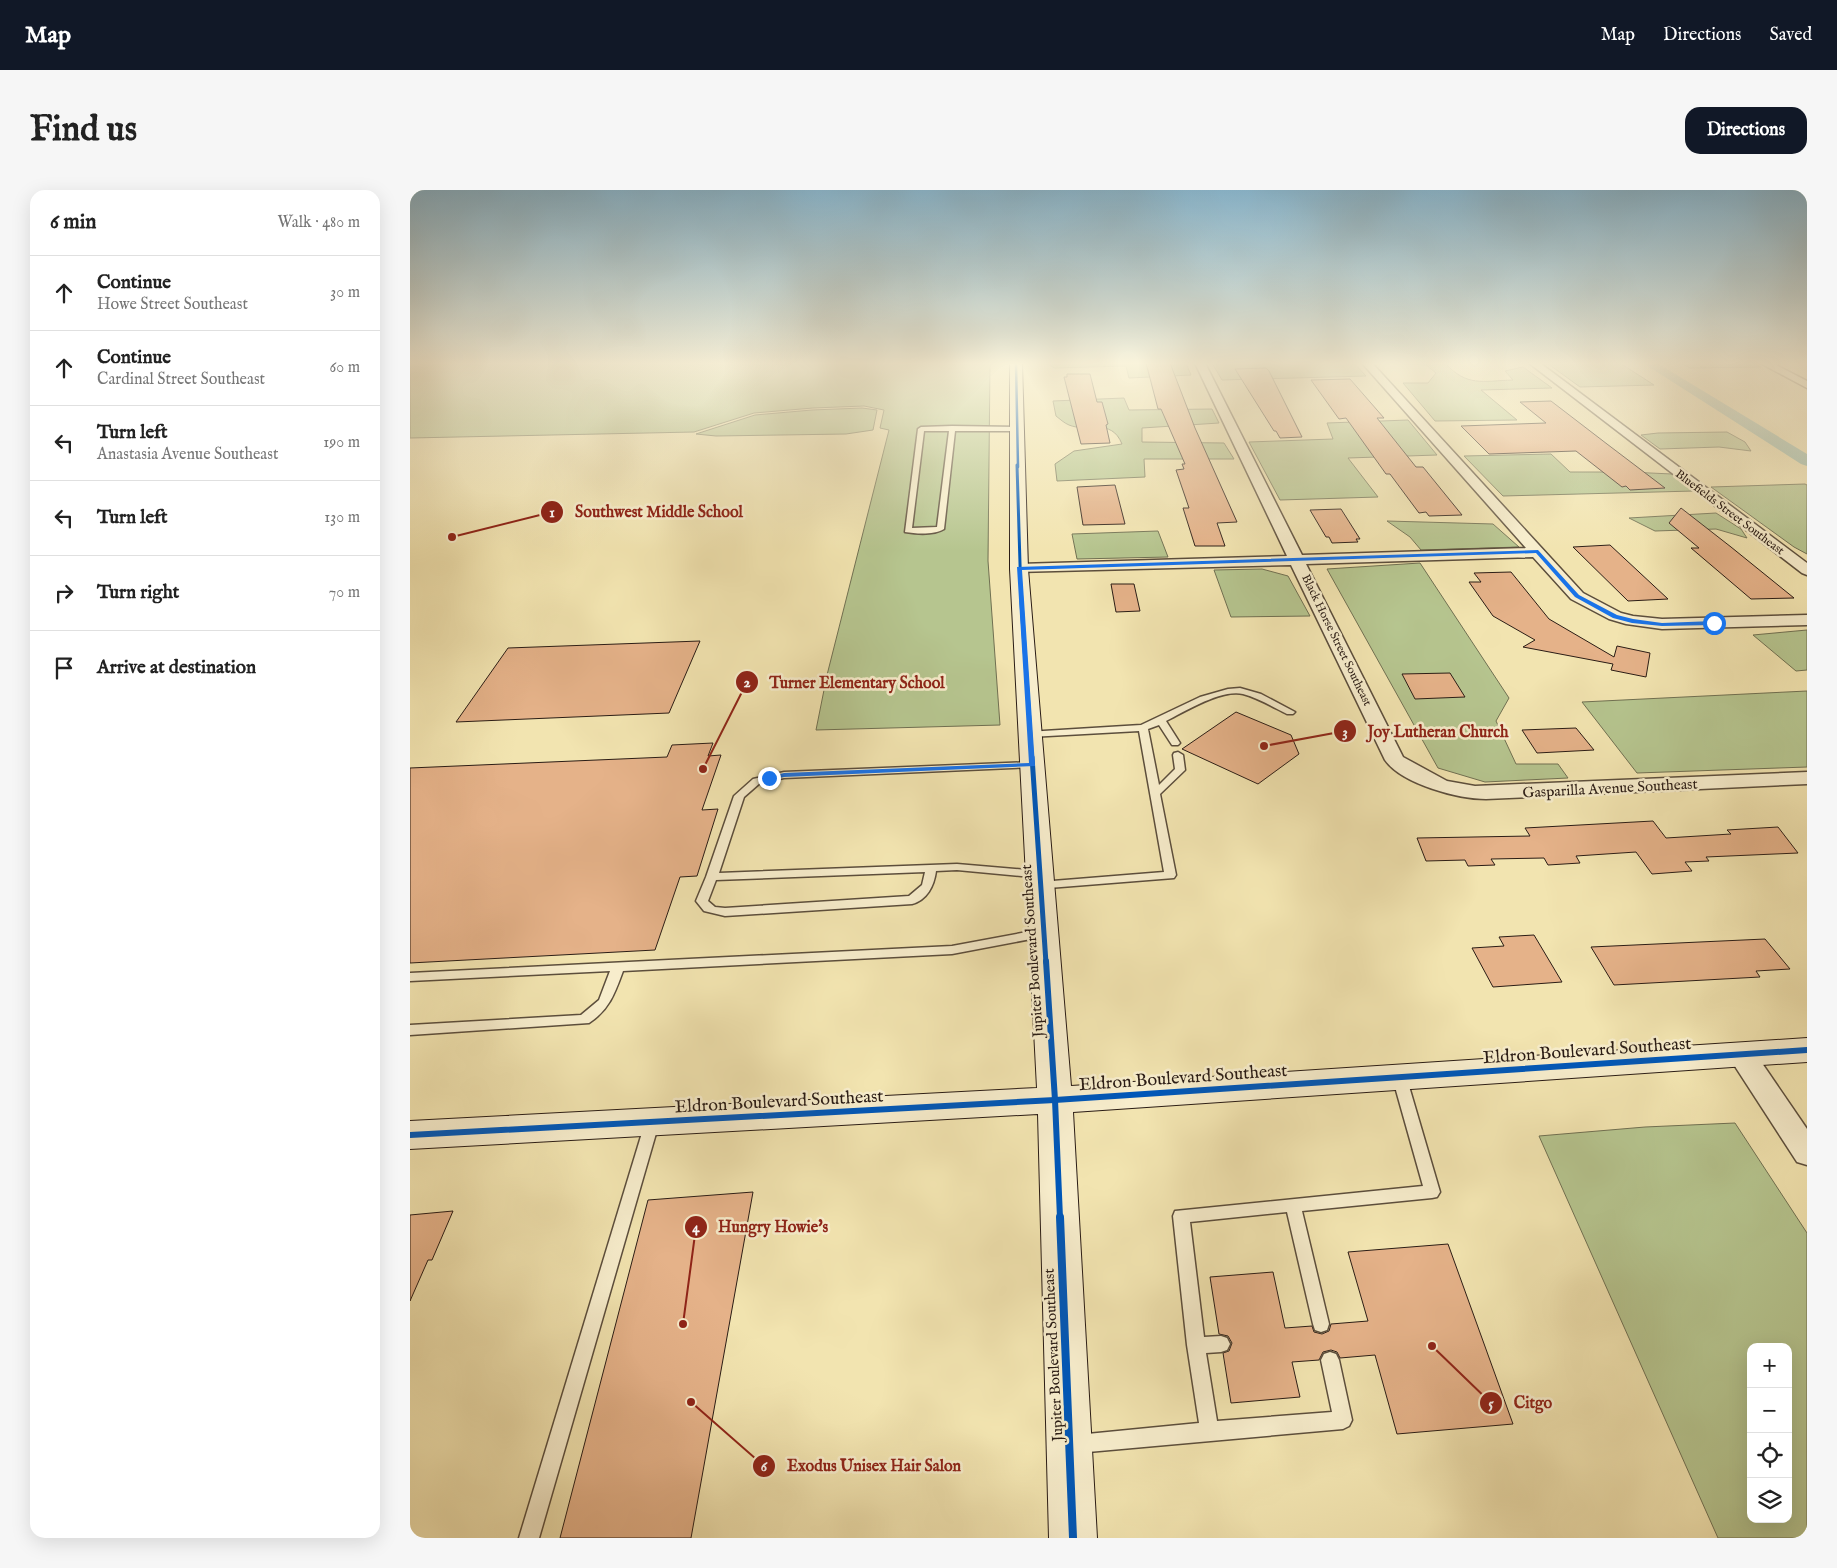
<!DOCTYPE html>
<html lang="en">
<head>
<meta charset="utf-8">
<style>
	:root { --surface:#fff; --page:#f6f6f6; --text:#222; --muted:#767676; --line:#e0e0e0; --accent:#111827 }
	body { margin:0; font-family:"IM FELL English",serif; background:var(--page); color:var(--text) }
	.controls { position:absolute; right:15px; bottom:15px; display:grid; overflow:hidden; border-radius:10px; box-shadow:0 5px 20px #0002 }
	.controls button { width:45px; height:45px; display:grid; place-items:center; padding:0; border:0; border-bottom:1px solid var(--line); background:var(--surface); color:var(--text); font:25px sans-serif }
	.stop { position:absolute; width:15px; height:15px; margin:-11px; border:4px solid #1a73e8; border-radius:50%; background:#fff }
	.stop.end { background:#1a73e8; border-color:#fff; box-shadow:0 1px 5px #0008 }
	.list { margin:0; padding:0; list-style:none }
	h2 { display:flex; justify-content:space-between; align-items:center; height:65px; margin:0; padding:0 20px; font-size:21px }
	h2 small { font-size:16px; font-weight:400; color:var(--muted) }
	.list li { display:grid; grid-template-columns:32px 1fr auto; gap:15px; align-items:center; box-sizing:border-box; height:75px; padding:0 20px; border-top:1px solid var(--line) }
	.list b { display:block; font-size:19px; white-space:nowrap }
	.list p { margin:0; font-size:16px; white-space:nowrap; color:var(--muted) }
	.list em { font-size:16px; font-style:normal; color:var(--muted) }
	.icon { flex:none; width:28px; height:28px; fill:none; stroke:currentColor; stroke-width:2; stroke-linecap:round; stroke-linejoin:round }
	.map { position:relative; flex:none; width:1397px; height:1348px; overflow:hidden; border-radius:15px }
	header { display:flex; align-items:center; gap:30px; box-sizing:border-box; height:70px; padding:0 25px; background:var(--accent); color:#fff }
	header strong { font-size:24px }
	nav { display:flex; gap:28px; margin-inline-start:auto; font-size:18px }
	.intro { display:flex; align-items:center; justify-content:space-between; box-sizing:border-box; height:120px; padding:0 30px }
	h1 { margin:0; font-size:35px }
	.button { padding:12px 22px; border-radius:15px; background:var(--accent); color:#fff; font-size:18px; font-weight:700 }
	main { display:flex; gap:30px; padding:0 30px }
	aside { flex:1; background:var(--surface); border-radius:15px; box-shadow:0 5px 20px #0002 }
	.map>svg:first-child { display:block }
	.green { fill:#b6c58f; stroke:#707052; fill-rule:evenodd }
	.lines { fill:none; stroke-linecap:round; stroke-linejoin:round }
	.canal { fill:#9bbeae; fill-rule:evenodd }
	.building { fill:#e5b289; stroke:#2a1c15 }
	.lane-casing { stroke:#5c4e3c; stroke-width:3 }
	.street-casing { stroke:#5c4e3c; stroke-width:3 }
	.secondary-casing { stroke:#2a1c15; stroke-width:2 }
	.lane { fill:#f7edcc; fill-rule:evenodd }
	.street { fill:#f7edcc; fill-rule:evenodd }
	.secondary { fill:#f7edcc; fill-rule:evenodd }
	.cycleway-far5-casing { stroke:#f7edcc; stroke-width:4.5 }
	.cycleway-far4-casing { stroke:#f7edcc; stroke-width:5 }
	.cycleway-far3-casing { stroke:#f7edcc; stroke-width:6 }
	.cycleway-far2-casing { stroke:#f7edcc; stroke-width:8 }
	.cycleway-far1-casing { stroke:#f7edcc; stroke-width:9 }
	.cycleway-casing { stroke:#f7edcc; stroke-width:11 }
	.cycleway-far5 { stroke:#0057b8; stroke-width:2.5 }
	.cycleway-far4 { stroke:#0057b8; stroke-width:3 }
	.cycleway-far3 { stroke:#0057b8; stroke-width:4 }
	.cycleway-far2 { stroke:#0057b8; stroke-width:5 }
	.cycleway-far1 { stroke:#0057b8; stroke-width:6 }
	.cycleway { stroke:#0057b8; stroke-width:8 }
	.route { fill:#1a73e8 }
	.labels { text-anchor:middle; stroke-width:5; stroke-linejoin:round; paint-order:stroke }
	.far-street-label { font-size:12px; fill:#2a1c15; stroke:#f7edcc }
	.street-label { font-size:15px; fill:#2a1c15; stroke:#f7edcc }
	.near-street-label { font-size:18px; fill:#2a1c15; stroke:#f7edcc }
	.leader { fill:none; stroke:#8f2418; stroke-width:2 }
	.callout-dot { fill:#8f2418; stroke:#f7edcc; stroke-width:2 }
	.mark-label { font-size:15px; text-anchor:middle; font-weight:bold; fill:#fff }
	.callout-label { font-size:16px; text-anchor:middle; font-weight:bold; fill:#8f2418; stroke:#f7edcc; stroke-width:5; stroke-linejoin:round; paint-order:stroke }
</style>
</head>
<body>
<header>
<strong>Map</strong>
<nav><a>Map</a><a>Directions</a><a>Saved</a></nav>
</header>
<div class="intro"><h1>Find us</h1><a class="button">Directions</a></div>
<main>
<aside>
<h2>6 min<small>Walk · 480 m</small></h2>
<ul class="list">
<li><svg class="icon" aria-label="ahead" viewBox="0 0 24 24"><path d="M12 20V5M6 11l6-6 6 6"/></svg><div><b>Continue</b><p>Howe Street Southeast</p></div><em>30 m</em></li>
<li><svg class="icon" aria-label="ahead" viewBox="0 0 24 24"><path d="M12 20V5M6 11l6-6 6 6"/></svg><div><b>Continue</b><p>Cardinal Street Southeast</p></div><em>60 m</em></li>
<li><svg class="icon" aria-label="left" viewBox="0 0 24 24"><path d="M17 20v-9H6M10 6l-5 5 5 5"/></svg><div><b>Turn left</b><p>Anastasia Avenue Southeast</p></div><em>190 m</em></li>
<li><svg class="icon" aria-label="left" viewBox="0 0 24 24"><path d="M17 20v-9H6M10 6l-5 5 5 5"/></svg><div><b>Turn left</b></div><em>130 m</em></li>
<li><svg class="icon" aria-label="right" viewBox="0 0 24 24"><path d="M7 20v-9h11M14 6l5 5-5 5"/></svg><div><b>Turn right</b></div><em>70 m</em></li>
<li><svg class="icon" aria-label="arrive" viewBox="0 0 24 24"><path d="M6 21V4h12l-3 4 3 4H6"/></svg><div><b>Arrive at destination</b></div></li>
</ul>
</aside>
<div class="map">
<svg width="1397" height="1348" viewBox="0 0 1397 1348">
	<rect width="100%" height="100%" fill="#f2e4b0"/>
	<filter id="stains"><feTurbulence type="fractalNoise" baseFrequency=".004" numOctaves="4"/><feColorMatrix values="0 0 0 0 .2 0 0 0 0 .09 0 0 0 0 .02 0 0 0 .5 -.17"/></filter>
	<radialGradient id="worn" r=".72"><stop offset=".6" stop-color="#630" stop-opacity="0"/><stop offset="1" stop-color="#630" stop-opacity=".3"/></radialGradient>
	<g class="green">
		<path d="M 0,173 L 580,173 L 578,371 L 590,535 L 406,540 L 417,485 L 479,240 L 470,238 L 474,220 L 454,216 L 403,218 L 344,223 L 284,242 L 0,248 Z"/>
		<path d="M 635,173 L 776,173 L 781,185 L 719,188 L 716,176 L 645,178 Z"/>
		<path d="M 802,173 L 944,173 L 956,186 L 812,190 Z"/>
		<path d="M 981,173 L 1035,173 C 1057,197 1072,191 1103,190 L 1095,181 L 1113,177 L 1142,198 L 1071,200 L 1107,230 L 1025,231 L 993,193 L 1018,193 L 1026,183 L 1016,175 Z"/>
		<path d="M 1137,173 L 1210,173 L 1244,195 L 1170,197 Z"/>
		<path d="M 1271,173 L 1340,173 L 1351,177 L 1280,178 Z"/>
		<path d="M 714,208 L 719,220 L 802,219 L 809,233 L 732,238 L 732,252 L 814,253 L 824,269 L 734,269 L 735,287 L 647,291 L 645,274 L 664,261 L 712,254 C 701,227 678,243 659,235 C 654,233 650,229 646,226 L 643,211 Z"/>
		<path d="M 452,218 L 467,220 L 463,240 L 436,244 L 306,246 L 286,244 L 345,225 L 402,220 Z"/>
		<path d="M 998,230 L 1027,265 L 938,268 L 968,307 L 870,310 L 839,252 L 923,249 L 917,233 Z"/>
		<path d="M 1317,242 L 1335,252 L 1341,261 L 1309,257 L 1250,259 L 1231,245 L 1248,243 Z"/>
		<path d="M 1141,264 L 1160,282 L 1219,282 L 1262,284 L 1284,301 L 1093,306 L 1054,266 Z"/>
		<path d="M 1395,294 L 1397,295 L 1397,364 L 1384,357 L 1301,297 Z"/>
		<path d="M 1306,323 L 1331,339 L 1337,348 L 1306,339 L 1245,341 L 1219,328 Z"/>
		<path d="M 977,331 L 1083,334 L 1109,357 L 1011,360 L 1000,347 Z"/>
		<path d="M 748,341 L 758,367 L 667,369 L 662,344 Z"/>
		<path d="M 1010,373 L 1099,508 L 1086,531 L 1106,574 L 1148,574 L 1158,588 L 1075,592 L 1028,578 L 917,379 Z"/>
		<path d="M 852,379 L 878,386 L 900,426 L 821,427 L 804,380 Z"/>
		<path d="M 1397,440 L 1397,480 L 1386,481 L 1343,445 Z"/>
		<path d="M 1397,501 L 1397,577 L 1227,583 L 1172,512 Z"/>
		<path d="M 1325,933 L 1397,1043 L 1397,1348 L 1308,1348 L 1129,946 L 1235,937 ZM 1341,1157 L 1378,1157 L 1378,1329 L 1341,1329 Z"/>
	</g>
	<g class="lines">
		<path class="canal" d="M 1233,173 L 1247,173 L 1397,264 L 1397,276 L 1391,274 Z"/>
	</g>
	<g class="building">
		<path d="M 736,173 L 760,173 L 785,238 L 827,332 L 807,333 L 815,356 L 785,356 L 773,318 L 779,318 L 766,280 L 774,279 L 772,274 L 775,274 L 751,219 L 748,219 Z"/>
		<path d="M 856,178 L 859,181 L 892,247 L 870,248 L 866,241 L 864,241 L 825,179 Z"/>
		<path d="M 657,184 L 680,184 L 687,212 L 692,212 L 698,234 L 696,235 L 700,253 L 671,254 L 654,187 L 657,187 Z"/>
		<path d="M 940,189 L 974,228 L 967,228 L 1006,277 L 1013,277 L 1052,325 L 1019,326 L 1016,322 L 1009,323 L 980,284 L 976,284 L 936,228 L 929,229 L 901,190 Z"/>
		<path d="M 1141,211 L 1197,254 L 1255,298 L 1220,300 L 1216,296 L 1212,297 L 1166,261 L 1079,264 L 1051,236 L 1136,233 L 1110,212 Z"/>
		<path d="M 705,295 L 715,334 L 673,335 L 667,297 Z"/>
		<path d="M 1271,318 L 1321,357 L 1384,408 L 1341,409 L 1281,358 L 1289,358 L 1259,333 Z"/>
		<path d="M 931,319 L 950,349 L 946,349 L 948,352 L 922,353 L 919,347 L 916,347 L 900,320 Z"/>
		<path d="M 1200,355 L 1258,409 L 1218,411 L 1163,357 Z"/>
		<path d="M 1101,382 L 1139,429 L 1204,467 L 1207,456 L 1240,463 L 1236,487 L 1201,480 L 1203,474 L 1113,457 L 1125,450 L 1083,426 L 1059,392 L 1071,392 L 1064,383 Z"/>
		<path d="M 701,394 L 724,394 L 730,421 L 706,422 Z"/>
		<path d="M 290,451 L 259,523 L 46,532 L 98,458 Z"/>
		<path d="M 1040,483 L 1055,507 L 1005,509 L 992,484 Z"/>
		<path d="M 826,522 L 881,545 L 889,564 L 848,594 L 772,559 Z"/>
		<path d="M 1166,538 L 1184,560 L 1127,563 L 1112,540 Z"/>
		<path d="M 303,553 L 298,566 L 311,565 L 292,620 L 308,619 L 287,686 L 270,687 L 245,760 L 0,773 L 0,578 L 257,567 L 262,555 Z"/>
		<path d="M 1243,631 L 1256,648 L 1321,644 L 1317,640 L 1368,637 L 1388,663 L 1296,667 L 1299,671 L 1275,672 L 1282,681 L 1242,684 L 1226,662 L 1166,666 L 1170,673 L 1138,675 L 1134,668 L 1081,669 L 1085,675 L 1058,676 L 1055,670 L 1016,671 L 1007,648 L 1120,646 L 1115,638 Z"/>
		<path d="M 1124,745 L 1152,792 L 1083,797 L 1062,758 L 1094,756 L 1089,747 Z"/>
		<path d="M 1355,749 L 1380,779 L 1346,781 L 1350,787 L 1204,795 L 1181,757 Z"/>
		<path d="M 343,1002 L 281,1348 L 150,1348 L 238,1010 Z"/>
		<path d="M 43,1021 L 22,1070 L 18,1070 L 0,1111 L 0,1025 Z"/>
		<path d="M 1038,1054 L 1103,1234 L 987,1244 L 965,1165 L 930,1168 L 927,1162 L 921,1160 L 913,1162 L 909,1170 L 882,1172 L 890,1207 L 821,1213 L 813,1163 L 819,1161 L 822,1153 L 818,1146 L 809,1144 L 800,1087 L 863,1082 L 875,1138 L 902,1136 L 904,1142 L 912,1144 L 919,1141 L 921,1134 L 958,1131 L 938,1062 Z"/>
	</g>
	<g class="lines">
		<g class="lane-casing">
			<g id="lane">
				<path d="M 542,236 L 607,237 L 610,239 L 607,241 L 545,241 L 534,339 C 524,345 507,344 495,342 L 508,239 L 511,237 ZM 514,241 L 539,241 L 527,337 L 502,338 Z"/>
				<path d="M 830,498 L 851,504 L 885,522 L 883,524 L 877,524 C 863,517 848,508 833,504 C 811,499 776,521 756,531 L 770,553 L 768,555 L 762,555 L 749,535 L 738,539 L 749,595 L 765,579 L 763,565 L 764,563 L 768,562 L 773,565 L 775,580 L 750,604 L 766,685 L 764,688 L 626,699 L 624,696 L 626,693 L 630,692 L 754,682 L 729,541 L 620,547 L 617,546 L 615,544 L 617,542 L 731,535 L 790,507 L 818,499 Z"/>
				<path d="M 622,572 L 627,575 L 626,577 L 374,588 L 350,593 L 334,607 L 309,683 L 547,674 L 629,681 L 635,685 L 633,688 L 547,680 L 526,681 C 524,696 517,710 502,714 L 315,726 L 294,721 L 286,711 L 296,687 L 324,606 L 343,589 L 374,582 ZM 515,682 L 512,695 L 499,706 L 315,718 L 305,717 L 298,711 L 306,690 Z"/>
				<path d="M 633,739 L 639,743 L 637,746 L 542,764 L 213,781 C 205,803 199,820 179,833 L 0,845 L 0,835 L 171,825 L 189,810 L 200,781 L 0,791 L 0,783 L 542,756 Z"/>
				<path d="M 989,881 L 994,882 L 996,886 L 1030,1002 L 1027,1007 L 1022,1008 L 892,1021 L 919,1134 L 917,1140 L 911,1142 L 905,1140 L 903,1134 L 877,1022 L 780,1032 L 794,1147 L 811,1146 L 817,1148 L 820,1154 L 817,1160 L 811,1162 L 796,1163 L 807,1231 L 922,1222 L 911,1170 L 914,1164 L 920,1162 L 926,1164 L 929,1170 L 942,1230 L 939,1236 L 933,1239 L 667,1263 L 660,1261 L 658,1254 L 660,1247 L 667,1245 L 789,1233 L 777,1155 L 763,1026 L 765,1021 L 1013,996 L 982,886 L 984,882 Z"/>
				<path d="M 242,927 L 247,929 L 249,933 L 129,1348 L 109,1348 L 235,933 L 237,929 Z"/>
			</g>
		</g>
		<g class="street-casing">
			<g id="street">
				<path d="M 785,173 L 795,173 L 892,365 L 1116,358 L 952,173 L 962,173 L 1173,403 L 1211,423 L 1223,426 L 1252,429 L 1397,425 L 1397,435 L 1252,439 L 1216,434 L 1199,429 L 1161,409 L 1123,367 L 896,374 L 993,567 L 1037,591 L 1065,596 L 1397,582 L 1397,594 L 1076,609 C 1048,609 992,594 975,570 L 881,375 L 604,382 L 601,379 L 604,376 L 609,374 L 877,366 Z"/>
				<path d="M 1119,173 L 1130,173 L 1397,373 L 1397,385 L 1392,383 Z"/>
				<path d="M 1350,173 L 1362,173 L 1397,191 L 1397,198 Z"/>
				<path d="M 1331,854 L 1341,857 L 1397,939 L 1397,975 L 1387,972 L 1317,864 L 1321,857 Z"/>
			</g>
		</g>
		<g class="secondary-casing">
			<path id="secondary" d="M 600,173 L 612,173 L 618,379 L 661,896 L 1397,848 L 1397,872 L 663,922 L 687,1348 L 639,1348 L 628,924 L 0,959 L 0,931 L 627,898 L 600,379 Z"/>
		</g>
		<use href="#lane" class="lane"/>
		<use href="#street" class="street"/>
		<use href="#secondary" class="secondary"/>
		<g class="cycleway-far5-casing">
			<path id="cycleway-far5" d="M 606,173 L 608,277"/>
		</g>
		<g class="cycleway-far4-casing">
			<path id="cycleway-far4" d="M 607,275 L 611,406"/>
		</g>
		<g class="cycleway-far3-casing">
			<path id="cycleway-far3" d="M 611,405 L 622,569"/>
		</g>
		<g class="cycleway-far2-casing">
			<path id="cycleway-far2" d="M 622,567 L 636,773"/>
		</g>
		<g class="cycleway-far1-casing">
			<g id="cycleway-far1">
				<path d="M 636,771 L 645,910 L 650,1028"/>
				<path d="M 0,945 L 645,910 L 1397,860"/>
			</g>
		</g>
		<g class="cycleway-casing">
			<path id="cycleway" d="M 650,1027 L 663,1348"/>
		</g>
		<use href="#cycleway-far5" class="cycleway-far5"/>
		<use href="#cycleway-far4" class="cycleway-far4"/>
		<use href="#cycleway-far3" class="cycleway-far3"/>
		<use href="#cycleway-far2" class="cycleway-far2"/>
		<use href="#cycleway-far1" class="cycleway-far1"/>
		<use href="#cycleway" class="cycleway"/>
	</g>
	<linearGradient id="sky" x2="0" y2="1"><stop stop-color="#89b8d1"/><stop offset="0.48" stop-color="#f9f3db"/><stop offset="1" stop-color="#f9f3db" stop-opacity="0"/></linearGradient>
	<rect width="1397" height="361" fill="url(#sky)"/>
	<path class="route" d="M 1128,360 L 1169,405 L 1207,425 L 1223,429 L 1252,433 L 1304,431 L 1307,433 L 1304,435 L 1252,436 L 1222,433 L 1203,428 L 1165,407 L 1126,363 L 612,380 L 625,576 L 374,587 L 359,590 L 355,588 L 374,583 L 619,573 L 607,377 Z"/>
	<g class="labels">
		<g class="far-street-label">
			<text transform="translate(1320 322) rotate(37)" y="4">Bluefields Street Southeast</text>
			<text transform="translate(927 450) rotate(64)" y="4">Black Horse Street Southeast</text>
		</g>
		<g class="street-label">
			<text transform="translate(1200 598) rotate(-3)" y="5">Gasparilla Avenue Southeast</text>
			<text transform="translate(622 761) rotate(-94)" y="5">Jupiter Boulevard Southeast</text>
			<text transform="translate(643 1165) rotate(-93)" y="5">Jupiter Boulevard Southeast</text>
		</g>
		<g class="near-street-label">
			<text transform="translate(1177 860) rotate(-4)" y="6">Eldron Boulevard Southeast</text>
			<text transform="translate(773 887) rotate(-4)" y="6">Eldron Boulevard Southeast</text>
			<text transform="translate(369 911) rotate(-3)" y="6">Eldron Boulevard Southeast</text>
		</g>
	</g>
	<path class="leader" d="M42 347L142 322M293 579L337 492M854 556L935 541M273 1134L286 1037M1022 1156L1081 1213M281 1212L354 1276"/>
	<g class="callout-dot">
		<circle cx="42" cy="347" r="5"/>
		<circle cx="293" cy="579" r="5"/>
		<circle cx="854" cy="556" r="5"/>
		<circle cx="273" cy="1134" r="5"/>
		<circle cx="1022" cy="1156" r="5"/>
		<circle cx="281" cy="1212" r="5"/>
		<circle cx="142" cy="322" r="12"/>
		<circle cx="337" cy="492" r="12"/>
		<circle cx="935" cy="541" r="12"/>
		<circle cx="286" cy="1037" r="12"/>
		<circle cx="1081" cy="1213" r="12"/>
		<circle cx="354" cy="1276" r="12"/>
	</g>
	<g class="mark-label">
		<text x="142" y="327">1</text>
		<text x="337" y="497">2</text>
		<text x="935" y="547">3</text>
		<text x="286" y="1042">4</text>
		<text x="1081" y="1218">5</text>
		<text x="354" y="1281">6</text>
	</g>
	<g class="callout-label">
		<text x="249" y="327">Southwest Middle School</text>
		<text x="447" y="498">Turner Elementary School</text>
		<text x="1028" y="547">Joy Lutheran Church</text>
		<text x="363" y="1042">Hungry Howie's</text>
		<text x="1123" y="1218">Citgo</text>
		<text x="464" y="1281">Exodus Unisex Hair Salon</text>
	</g>
	<rect width="100%" height="100%" filter="url(#stains)"/>
	<rect width="100%" height="100%" fill="url(#worn)"/>
</svg>
<div class="controls">
<button>+</button>
<button>−</button>
<button><svg class="icon" aria-label="locate" viewBox="0 0 24 24"><circle cx="12" cy="12" r="6"/><path d="M12 2v4M12 18v4M2 12h4M18 12h4"/></svg></button>
<button><svg class="icon" aria-label="layers" viewBox="0 0 24 24"><path d="M12 4l9 5-9 5-9-5zM3 14l9 5 9-5"/></svg></button>
</div>
<div class="stop" style="left:1304px;top:433px"></div>
<div class="stop end" style="left:359px;top:588px"></div>
</div>
</main>
</body>
</html>
